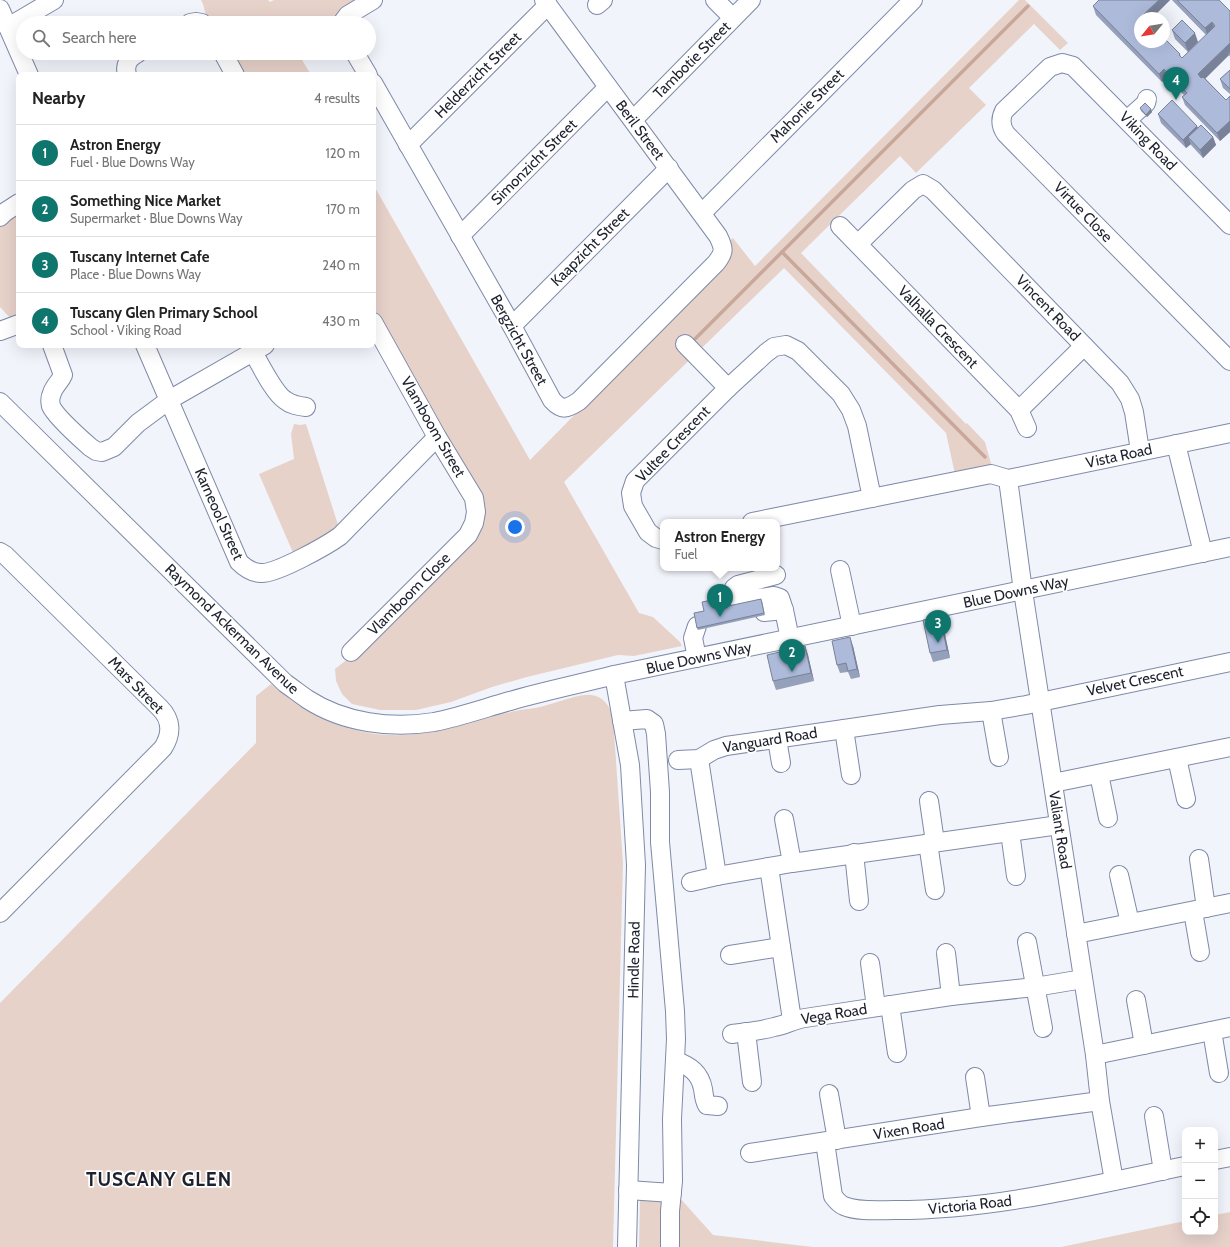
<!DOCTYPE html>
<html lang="en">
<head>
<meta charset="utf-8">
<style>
	:root { --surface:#fff; --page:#f6f6f6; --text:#222; --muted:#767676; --line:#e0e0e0; --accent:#0f766e }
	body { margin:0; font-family:Cabin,sans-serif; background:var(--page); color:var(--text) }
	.controls { position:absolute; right:12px; bottom:12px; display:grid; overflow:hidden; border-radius:8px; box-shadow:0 4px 16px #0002 }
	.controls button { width:36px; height:36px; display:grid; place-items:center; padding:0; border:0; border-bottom:1px solid var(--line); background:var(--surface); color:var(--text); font:20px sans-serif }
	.compass { position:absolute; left:1134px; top:12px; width:36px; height:36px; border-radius:50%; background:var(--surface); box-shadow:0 4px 16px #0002; rotate:240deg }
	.you { position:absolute; left:515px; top:527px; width:14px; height:14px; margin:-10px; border:3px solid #fff; border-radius:50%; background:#1a73e8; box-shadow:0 0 0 6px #1a73e833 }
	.badge { display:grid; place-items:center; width:26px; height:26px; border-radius:50%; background:var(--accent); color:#fff; font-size:13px; font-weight:700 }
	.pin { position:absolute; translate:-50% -33px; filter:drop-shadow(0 1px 2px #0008) }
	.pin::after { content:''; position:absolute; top:21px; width:14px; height:12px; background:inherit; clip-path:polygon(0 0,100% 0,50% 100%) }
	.popup { position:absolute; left:660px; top:519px; width:120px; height:52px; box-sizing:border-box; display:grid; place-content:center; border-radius:8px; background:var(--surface); filter:drop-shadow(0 1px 3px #0005); font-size:13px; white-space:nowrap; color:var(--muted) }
	.popup b { font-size:15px; color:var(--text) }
	.popup::after { content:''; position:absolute; left:50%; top:100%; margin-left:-8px; border:8px solid transparent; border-top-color:var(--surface) }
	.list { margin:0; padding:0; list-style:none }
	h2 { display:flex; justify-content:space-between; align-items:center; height:52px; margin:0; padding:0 16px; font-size:17px }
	h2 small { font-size:13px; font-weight:400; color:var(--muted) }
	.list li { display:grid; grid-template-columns:26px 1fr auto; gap:12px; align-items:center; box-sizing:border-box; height:56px; padding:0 16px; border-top:1px solid var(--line) }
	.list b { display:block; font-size:15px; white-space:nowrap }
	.list p { margin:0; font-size:13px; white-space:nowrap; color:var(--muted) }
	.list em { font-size:13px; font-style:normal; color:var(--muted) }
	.icon { flex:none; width:22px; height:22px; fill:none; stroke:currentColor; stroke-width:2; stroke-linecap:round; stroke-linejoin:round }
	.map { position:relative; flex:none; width:1230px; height:1247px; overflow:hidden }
	.search { position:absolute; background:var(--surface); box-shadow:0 4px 16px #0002; left:16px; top:16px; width:360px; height:44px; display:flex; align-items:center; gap:10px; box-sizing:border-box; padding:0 14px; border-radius:22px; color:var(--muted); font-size:15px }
	.panel { position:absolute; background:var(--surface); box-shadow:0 4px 16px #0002; left:16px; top:72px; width:360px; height:276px; border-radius:8px }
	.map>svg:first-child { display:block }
	.green { fill:#e7d2ca }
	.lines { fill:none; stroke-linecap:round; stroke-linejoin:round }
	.stream { stroke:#c9a89b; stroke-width:3.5 }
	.minor-casing { stroke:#7e8aa8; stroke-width:20 }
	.minor { stroke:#fff; stroke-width:18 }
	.wall { fill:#95a0bb }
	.shaded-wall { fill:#798299 }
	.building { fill:#adbada; stroke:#798299 }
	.labels { text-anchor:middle; stroke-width:3.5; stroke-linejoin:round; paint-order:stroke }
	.street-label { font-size:15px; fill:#1c212d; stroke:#fff }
	.district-label { font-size:19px; font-weight:bold; letter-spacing:1px; fill:#1c212d; stroke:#fff }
</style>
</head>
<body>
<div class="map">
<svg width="1230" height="1247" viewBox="0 0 1230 1247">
	<rect width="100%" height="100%" fill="#f2f4fb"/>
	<g class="green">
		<path d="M 201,0 L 268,0 L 270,2 L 274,0 L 357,0 L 351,8 L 324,23 L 210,23 C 204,16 206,9 201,0 Z"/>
		<path d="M 1019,0 L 1025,0 L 1068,43 L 1060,50 L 1034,24 L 969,88 L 986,105 L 916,173 L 900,156 L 801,253 L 966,424 L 967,423 L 985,442 L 992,467 L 955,474 L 946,433 L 784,268 L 564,482 L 639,613 L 653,617 L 680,642 L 682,646 L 634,656 L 618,655 L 527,677 L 492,687 L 451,702 L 416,710 L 380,710 L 352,704 L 342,694 L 336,681 L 335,669 L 354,654 L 472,539 L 475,490 L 373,313 L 373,184 L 530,460 L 726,261 L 729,241 L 733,238 L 755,266 Z"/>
		<path d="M 228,53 L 298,53 L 311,75 L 240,75 Z"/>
		<path d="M 19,208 L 19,319 L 13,321 L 0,307 L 0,227 L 5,219 Z"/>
		<path d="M 294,424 L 300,425 L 306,424 L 339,528 L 294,555 L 259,474 L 294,459 L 291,434 Z"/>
		<path d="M 271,684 C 305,713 344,733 389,735 C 435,737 476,719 520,710 C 525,709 530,709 535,708 C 550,706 578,693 591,695 C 603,696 610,706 613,717 L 623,863 L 613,1247 L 0,1247 L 0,1003 L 256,743 L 256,696 Z"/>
		<path d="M 640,1198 L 680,1198 L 713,1235 L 813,1247 L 639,1247 Z"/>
		<path d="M 1230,1212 L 1230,1247 L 1061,1247 L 1185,1221 L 1185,1232 L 1215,1232 L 1215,1215 Z"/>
	</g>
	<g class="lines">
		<g class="stream">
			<path d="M 782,252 L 985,457"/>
			<path d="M 694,340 L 1028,6"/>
		</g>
		<g class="minor-casing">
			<g id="minor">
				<path d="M 715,0 L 733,18"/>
				<path d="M 597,5 L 603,0"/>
				<path d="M 0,9 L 29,75"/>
				<path d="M 190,23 L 196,22 L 202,23"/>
				<path d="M 342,23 L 348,15 L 373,0"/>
				<path d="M 8,27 L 54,0"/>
				<path d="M 223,53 L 235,75"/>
				<path d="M 355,53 L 368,75"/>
				<path d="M 127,75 C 124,64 129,58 138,53"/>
				<path d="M 373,83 L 512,326 L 552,400 C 562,411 567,409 579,401 L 716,263 C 725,252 724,248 718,236 L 544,0"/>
				<path d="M 633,120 L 751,0"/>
				<path d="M 1127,120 L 1146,103 L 1147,99"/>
				<path d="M 408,145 L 548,5"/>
				<path d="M 702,213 L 913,0"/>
				<path d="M 0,217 L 5,212 L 19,203"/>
				<path d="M 1230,225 L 1073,66 L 1062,63 L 1050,67 L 1004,111 C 1000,119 1001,127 1006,134 L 1230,361"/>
				<path d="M 840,226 L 1019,410 L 1027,428"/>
				<path d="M 460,236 L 608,87"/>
				<path d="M 858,244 L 913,190 L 923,184 L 933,190 L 1120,383 L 1130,399 L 1134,412 L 1140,451"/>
				<path d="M 512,326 L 669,168"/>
				<path d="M 0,331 L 19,324"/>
				<path d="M 685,344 L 728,388"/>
				<path d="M 52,345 L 63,375 C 60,382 54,386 52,393 C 50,397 50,402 51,406 C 55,416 81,439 90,447 L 96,451 L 102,452 L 114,447 L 138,423 L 169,400 L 265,345"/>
				<path d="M 145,345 L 239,562 C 245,568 252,573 261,573 C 276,574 326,546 340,536 L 437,437"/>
				<path d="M 253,352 C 260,364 274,393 285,400 C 291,405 298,406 306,407"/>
				<path d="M 0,402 L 285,683 C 292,688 300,694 307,699 C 344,723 391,729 434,722 C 459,717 485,708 510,701 C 544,691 579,684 614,675 L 1230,547"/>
				<path d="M 1019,410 L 1084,346"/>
				<path d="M 1176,444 L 1203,553"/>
				<path d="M 1008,479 L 1023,591 L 1095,1055 L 1100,1101 L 1114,1181"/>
				<path d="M 752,522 L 991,474 L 1008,479 L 1230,433"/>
				<path d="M 663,540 L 656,538 L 648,532 L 633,506 L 631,493 L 635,481 L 728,388 L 766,353 L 774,347 L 786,345 L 798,351 L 841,394 L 851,410 L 857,426 L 872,498"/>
				<path d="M 0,552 L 5,555 L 160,708 C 172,720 172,734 163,748 L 0,913"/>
				<path d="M 840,570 L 852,626"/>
				<path d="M 776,575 L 738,585 L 734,588 C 734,593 736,598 740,601 L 774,596 L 780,598 L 784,610 L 790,639"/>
				<path d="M 764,612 L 784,610"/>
				<path d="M 351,652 L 468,535 L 474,523 L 476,512 L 474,498 L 437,437 L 373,322"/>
				<path d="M 697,658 L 693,638 L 697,626"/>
				<path d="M 614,675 L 630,765 L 636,865 L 627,1247"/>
				<path d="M 991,711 L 999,757"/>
				<path d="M 622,721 L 647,719 L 654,724 L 656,734 L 660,792 L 660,842 L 675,1011 L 676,1039 L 672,1119 L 673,1181 L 670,1211 L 670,1247"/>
				<path d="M 844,729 L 851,775"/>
				<path d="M 777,739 L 781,763"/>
				<path d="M 1177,758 L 1186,799"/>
				<path d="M 699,759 L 717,876"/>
				<path d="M 678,760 L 699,759 L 714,750 L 726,746 L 844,729 L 940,715 L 991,711 L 1026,705 L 1230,662"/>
				<path d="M 1099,774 L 1108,818"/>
				<path d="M 1053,783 L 1230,747"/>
				<path d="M 929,801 L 935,842"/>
				<path d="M 784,819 L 792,863"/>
				<path d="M 1010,832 L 1016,876"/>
				<path d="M 928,843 L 935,890"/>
				<path d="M 854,853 L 859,901"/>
				<path d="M 1199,859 L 1206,908"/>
				<path d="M 769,867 L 792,1020"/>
				<path d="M 1119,875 L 1130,923"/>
				<path d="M 691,882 L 717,876 L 792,863 L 1059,825"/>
				<path d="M 1193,911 L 1200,952"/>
				<path d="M 1076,934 L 1230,903"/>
				<path d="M 1027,942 L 1043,1028"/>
				<path d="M 946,953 L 951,996"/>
				<path d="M 730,955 L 781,947"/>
				<path d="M 870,963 L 876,1007"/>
				<path d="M 1136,1000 L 1144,1045"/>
				<path d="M 890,1005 L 897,1053"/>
				<path d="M 1212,1031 L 1219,1073"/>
				<path d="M 746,1032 L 752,1082"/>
				<path d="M 732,1034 C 746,1032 760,1031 774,1027 C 785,1025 793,1020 805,1018 L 951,996 L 1035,987 L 1083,979"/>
				<path d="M 1095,1055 L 1230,1027"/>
				<path d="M 676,1061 C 690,1066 700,1073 703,1089 C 704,1095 704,1100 707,1105 L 718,1106"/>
				<path d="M 975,1077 L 981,1117"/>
				<path d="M 829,1094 L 837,1140"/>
				<path d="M 1154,1116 L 1163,1171"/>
				<path d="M 825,1142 L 833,1196 C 836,1200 839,1204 844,1206 C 858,1212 879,1210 895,1210 C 993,1210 1089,1186 1185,1166"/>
				<path d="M 750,1153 L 981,1117 L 1100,1101"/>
				<path d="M 1215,1160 L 1230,1157"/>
				<path d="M 628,1190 L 672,1193"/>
			</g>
		</g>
		<use href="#minor" class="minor"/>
	</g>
	<g class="wall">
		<path d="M 1170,0 L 1152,18 L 1140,18 L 1180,54 L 1181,57 L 1182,58 L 1206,35 L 1172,0 L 1219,0 L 1230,11 L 1230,57 L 1229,55 L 1205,78 L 1226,100 L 1230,96 L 1230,132 L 1220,141 L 1185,105 L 1182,97 L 1184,95 L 1167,78 L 1162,82 L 1096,15 L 1093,6 Z"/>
		<path d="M 1172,30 L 1198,42 L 1188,52 L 1175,39 Z"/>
		<path d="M 1230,70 L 1230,94 L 1223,88 L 1220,79 Z"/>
		<path d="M 1140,108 L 1151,109 L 1152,112 L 1147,117 L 1141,111 Z"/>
		<path d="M 1158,114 L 1198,127 L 1213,137 L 1216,145 L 1203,158 L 1191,145 L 1191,144 L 1186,148 L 1161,123 Z"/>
		<path d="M 762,601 L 765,615 L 698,630 L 697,628 L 718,602 L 720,608 Z"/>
		<path d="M 943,625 L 950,658 L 933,662 L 930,653 Z"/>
		<path d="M 805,646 L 808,655 L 814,681 L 776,690 L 773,681 Z"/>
		<path d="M 853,646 L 860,677 L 851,679 L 848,672 L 840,673 L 837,665 Z"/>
	</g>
	<g class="shaded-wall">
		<path d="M 1159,0 L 1170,0 L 1152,18 L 1143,18 L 1142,16 Z"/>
		<path d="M 1212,22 L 1215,30 L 1208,37 L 1205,28 Z"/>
		<path d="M 1195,33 L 1198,42 L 1188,52 L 1185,43 Z"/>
		<path d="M 1230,43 L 1230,54 L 1228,52 L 1229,55 L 1201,83 L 1198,74 Z"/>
		<path d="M 1164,69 L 1167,78 L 1162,82 L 1159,74 Z"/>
		<path d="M 1151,109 L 1152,112 L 1147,117 L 1146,115 Z"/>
		<path d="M 1230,121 L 1230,132 L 1220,141 L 1217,133 Z"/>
		<path d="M 1197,126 L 1200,134 L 1188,137 L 1191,144 L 1186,148 L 1183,140 Z"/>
		<path d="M 1213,137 L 1216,145 L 1203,158 L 1200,150 Z"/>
		<path d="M 940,617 L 943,625 L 950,658 L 947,650 Z"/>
		<path d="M 850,637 L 853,646 L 860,677 L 857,669 Z"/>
		<path d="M 805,646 L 808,655 L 814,681 L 811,673 Z"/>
	</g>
	<g class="building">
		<path d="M 1099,0 L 1159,0 L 1142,16 L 1145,18 L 1140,18 L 1140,42 L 1164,42 L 1164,38 L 1180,54 L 1179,55 L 1182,58 L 1215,26 L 1212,22 L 1205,28 L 1177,0 L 1219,0 L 1230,11 L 1230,43 L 1198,74 L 1201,78 L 1203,77 L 1226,100 L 1230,96 L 1230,121 L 1217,133 L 1182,97 L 1187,93 L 1164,69 L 1159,74 L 1093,6 Z"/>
		<path d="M 1182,20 L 1195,33 L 1185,43 L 1172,30 Z"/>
		<path d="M 1230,70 L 1230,89 L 1220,79 Z"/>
		<path d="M 1172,100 L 1197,126 L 1183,140 L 1158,114 Z"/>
		<path d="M 1145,103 L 1151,109 L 1146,115 L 1140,108 Z"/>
		<path d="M 1201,125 L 1213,137 L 1200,150 L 1188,137 Z"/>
		<path d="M 717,599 L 719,608 L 761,599 L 764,613 L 697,628 L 694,613 L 704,611 L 702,602 Z"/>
		<path d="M 940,617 L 947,650 L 930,653 L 923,620 Z"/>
		<path d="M 850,637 L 857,669 L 848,671 L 846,663 L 837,665 L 832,641 Z"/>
		<path d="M 805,646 L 811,673 L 773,681 L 767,655 Z"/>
	</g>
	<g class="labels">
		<g class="street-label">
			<text transform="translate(692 60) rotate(-45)" y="5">Tambotie Street</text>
			<text transform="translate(478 75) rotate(-45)" y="5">Helderzicht Street</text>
			<text transform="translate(807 106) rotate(-45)" y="5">Mahonie Street</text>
			<text transform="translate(640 130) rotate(53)" y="5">Beril Street</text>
			<text transform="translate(1148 141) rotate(46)" y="5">Viking Road</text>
			<text transform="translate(534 162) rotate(-45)" y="5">Simonzicht Street</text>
			<text transform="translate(1083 212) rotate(46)" y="5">Virtue Close</text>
			<text transform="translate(590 247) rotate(-45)" y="5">Kaapzicht Street</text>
			<text transform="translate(1048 308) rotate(46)" y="5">Vincent Road</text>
			<text transform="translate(938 327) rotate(46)" y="5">Valhalla Crescent</text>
			<text transform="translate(519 340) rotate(61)" y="5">Bergzicht Street</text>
			<text transform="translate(433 427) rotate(60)" y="5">Vlamboom Street</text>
			<text transform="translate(673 444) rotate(-46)" y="5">Vultee Crescent</text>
			<text transform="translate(1119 456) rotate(-12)" y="5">Vista Road</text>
			<text transform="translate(219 514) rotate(66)" y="5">Karneool Street</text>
			<text transform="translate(1016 592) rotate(-12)" y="5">Blue Downs Way</text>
			<text transform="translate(409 594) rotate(-45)" y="5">Vlamboom Close</text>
			<text transform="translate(232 629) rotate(44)" y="5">Raymond Ackerman Avenue</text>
			<text transform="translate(699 658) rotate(-12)" y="5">Blue Downs Way</text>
			<text transform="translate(1135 681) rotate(-12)" y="5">Velvet Crescent</text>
			<text transform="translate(136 685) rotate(46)" y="5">Mars Street</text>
			<text transform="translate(770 740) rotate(-9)" y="5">Vanguard Road</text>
			<text transform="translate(1060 830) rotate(81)" y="5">Valiant Road</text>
			<text transform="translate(634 960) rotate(-89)" y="5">Hindle Road</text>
			<text transform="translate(834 1014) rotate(-9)" y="5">Vega Road</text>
			<text transform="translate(909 1129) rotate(-9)" y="5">Vixen Road</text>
			<text transform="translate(970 1205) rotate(-6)" y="5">Victoria Road</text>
		</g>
		<g class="district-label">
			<text x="159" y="1186">TUSCANY GLEN</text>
		</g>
	</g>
</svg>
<div class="controls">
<button>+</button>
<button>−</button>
<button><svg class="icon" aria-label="locate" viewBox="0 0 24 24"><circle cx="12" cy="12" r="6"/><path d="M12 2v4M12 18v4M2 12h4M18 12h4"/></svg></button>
</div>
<svg class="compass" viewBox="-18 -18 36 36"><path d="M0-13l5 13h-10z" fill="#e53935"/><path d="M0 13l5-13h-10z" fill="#767676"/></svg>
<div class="you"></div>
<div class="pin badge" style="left:720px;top:617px">1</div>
<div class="popup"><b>Astron Energy</b>Fuel</div>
<div class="pin badge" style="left:792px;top:672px">2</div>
<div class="pin badge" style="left:938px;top:643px">3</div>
<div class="pin badge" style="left:1176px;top:100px">4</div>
<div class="search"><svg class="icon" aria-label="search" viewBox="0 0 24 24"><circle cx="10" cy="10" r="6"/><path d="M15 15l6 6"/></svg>Search here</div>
<section class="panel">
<h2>Nearby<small>4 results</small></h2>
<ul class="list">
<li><span class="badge">1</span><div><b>Astron Energy</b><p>Fuel · Blue Downs Way</p></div><em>120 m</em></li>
<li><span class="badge">2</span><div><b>Something Nice Market</b><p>Supermarket · Blue Downs Way</p></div><em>170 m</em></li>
<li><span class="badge">3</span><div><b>Tuscany Internet Cafe</b><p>Place · Blue Downs Way</p></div><em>240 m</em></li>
<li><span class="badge">4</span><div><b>Tuscany Glen Primary School</b><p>School · Viking Road</p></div><em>430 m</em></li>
</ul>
</section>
</div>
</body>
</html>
